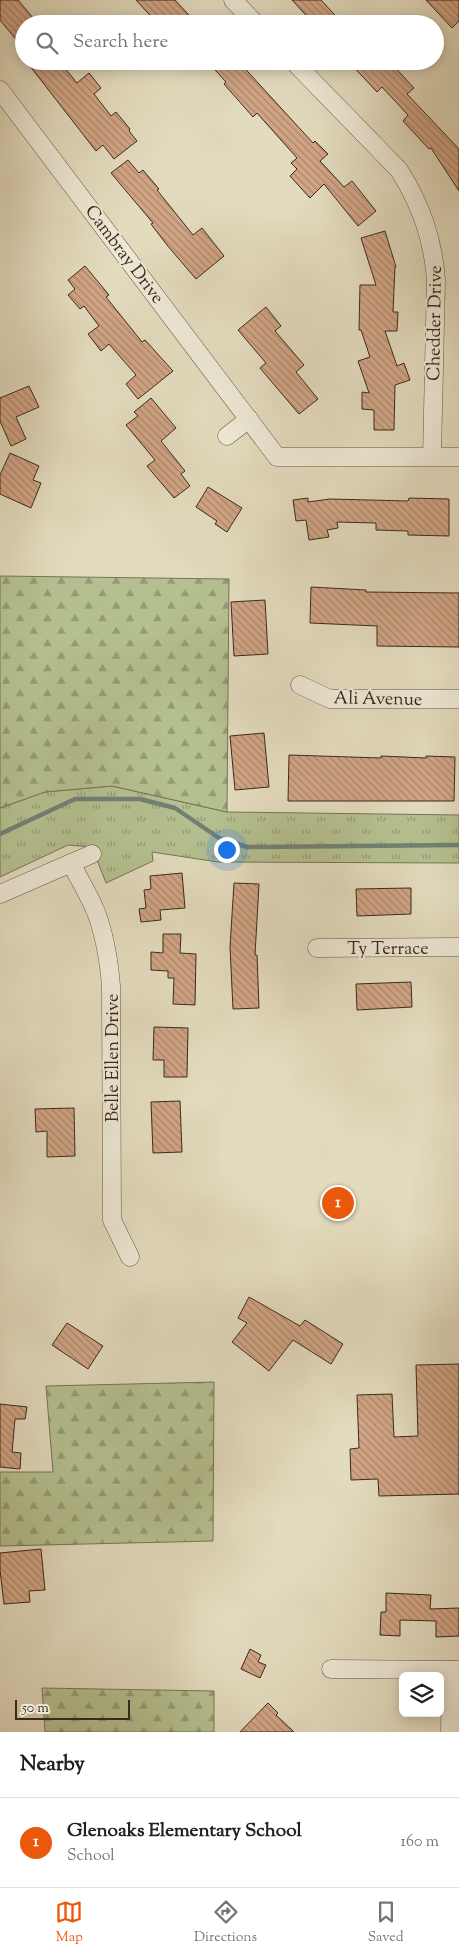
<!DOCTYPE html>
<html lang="en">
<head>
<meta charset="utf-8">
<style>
	:root { --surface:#fff; --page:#f2f2f2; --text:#202124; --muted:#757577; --line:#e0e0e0; --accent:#ea580c }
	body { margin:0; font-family:"Sorts Mill Goudy",serif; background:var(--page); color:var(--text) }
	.controls { position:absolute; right:15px; bottom:15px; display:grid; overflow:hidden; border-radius:8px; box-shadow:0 2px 12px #0003 }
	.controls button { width:45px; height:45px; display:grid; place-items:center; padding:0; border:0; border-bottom:1px solid var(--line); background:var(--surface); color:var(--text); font:25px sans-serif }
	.scale { position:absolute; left:15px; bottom:12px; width:115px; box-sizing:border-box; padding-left:5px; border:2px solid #3b291e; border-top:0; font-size:14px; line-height:18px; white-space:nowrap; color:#3b291e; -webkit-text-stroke:4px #ede8d5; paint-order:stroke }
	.you { position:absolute; left:226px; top:849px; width:18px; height:18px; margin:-12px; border:4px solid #fff; border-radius:50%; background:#1a73e8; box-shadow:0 0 0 8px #1a73e833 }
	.badge { display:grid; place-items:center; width:32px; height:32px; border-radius:50%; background:var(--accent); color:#fff; font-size:16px; font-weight:700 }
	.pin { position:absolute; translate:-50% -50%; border:2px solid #fff; box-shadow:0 1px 5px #0006 }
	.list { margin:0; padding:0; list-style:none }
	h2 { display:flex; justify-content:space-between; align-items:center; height:65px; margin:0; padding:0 20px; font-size:21px }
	h2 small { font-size:16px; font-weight:400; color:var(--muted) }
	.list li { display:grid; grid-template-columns:32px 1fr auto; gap:15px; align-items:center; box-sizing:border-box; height:90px; padding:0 20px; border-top:1px solid var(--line) }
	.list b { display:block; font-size:19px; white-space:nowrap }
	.list p { margin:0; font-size:16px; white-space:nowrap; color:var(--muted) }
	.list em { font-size:16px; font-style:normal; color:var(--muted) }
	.icon { flex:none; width:28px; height:28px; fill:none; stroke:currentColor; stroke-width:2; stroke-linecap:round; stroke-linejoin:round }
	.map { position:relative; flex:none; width:459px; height:1732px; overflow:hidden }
	.search { position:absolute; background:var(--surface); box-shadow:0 2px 12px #0003; left:15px; right:15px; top:15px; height:55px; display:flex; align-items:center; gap:12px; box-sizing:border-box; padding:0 18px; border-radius:28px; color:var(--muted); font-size:19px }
	.sheet { height:155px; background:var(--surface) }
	nav { display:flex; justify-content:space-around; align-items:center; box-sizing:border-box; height:70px; border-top:1px solid var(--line); background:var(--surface); font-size:14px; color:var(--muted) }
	nav a { display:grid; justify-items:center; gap:2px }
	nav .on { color:var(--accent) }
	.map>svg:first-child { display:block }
	.grass { fill:url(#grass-tufts); stroke:#787457 }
	.forest { fill:url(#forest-firs); stroke:#787457 }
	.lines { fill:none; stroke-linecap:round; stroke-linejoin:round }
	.stream { stroke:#718175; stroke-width:4.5 }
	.building { fill:url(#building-back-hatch); stroke:#3b291e }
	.minor-casing { stroke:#655646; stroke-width:19 }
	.minor { stroke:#ede8d5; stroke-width:18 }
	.labels { text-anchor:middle; stroke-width:4; stroke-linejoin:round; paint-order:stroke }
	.street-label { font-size:18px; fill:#3b291e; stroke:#ede8d5 }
</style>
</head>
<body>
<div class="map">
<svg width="459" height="1732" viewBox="0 0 459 1732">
	<defs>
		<pattern id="grass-tufts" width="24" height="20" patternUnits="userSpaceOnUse" patternTransform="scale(1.25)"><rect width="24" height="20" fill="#b5c090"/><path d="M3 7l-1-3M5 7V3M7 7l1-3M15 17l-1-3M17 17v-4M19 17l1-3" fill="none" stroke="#949c75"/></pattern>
		<pattern id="forest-firs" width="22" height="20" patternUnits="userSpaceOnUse" patternTransform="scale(1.25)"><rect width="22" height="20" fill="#b5c090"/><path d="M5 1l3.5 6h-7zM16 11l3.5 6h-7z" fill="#949c75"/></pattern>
		<pattern id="building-back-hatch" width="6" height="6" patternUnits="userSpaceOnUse" patternTransform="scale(1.25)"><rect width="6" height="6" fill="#d1a585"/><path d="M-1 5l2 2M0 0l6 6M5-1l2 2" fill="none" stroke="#ab866c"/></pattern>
	</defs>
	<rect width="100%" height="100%" fill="#e3dbbe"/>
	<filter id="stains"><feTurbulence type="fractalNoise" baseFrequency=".004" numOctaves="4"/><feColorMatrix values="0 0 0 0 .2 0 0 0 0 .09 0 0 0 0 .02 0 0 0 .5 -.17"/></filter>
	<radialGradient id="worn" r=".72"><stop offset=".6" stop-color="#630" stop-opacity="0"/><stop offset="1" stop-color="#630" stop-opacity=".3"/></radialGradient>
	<path class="grass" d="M 112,786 L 227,812 L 459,815 L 459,863 L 218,862 L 152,852 L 153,861 L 106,883 L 92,847 L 68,845 L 0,877 L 0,808 L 45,792 Z"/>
	<g class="forest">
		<path d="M 0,576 L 229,579 L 227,812 L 112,786 L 45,792 L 0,808 Z"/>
		<path d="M 214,1382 L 213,1541 L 0,1546 L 0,1472 L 53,1472 L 46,1386 Z"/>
		<path d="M 42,1688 L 214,1691 L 214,1732 L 45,1732 Z"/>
	</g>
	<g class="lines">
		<path class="stream" d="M 0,834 L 75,799 L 140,799 L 175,808 L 219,838 L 247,847 L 459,845"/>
	</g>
	<g class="building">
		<path d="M 0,0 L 18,0 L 38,24 L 24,24 L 24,49 L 0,20 Z"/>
		<path d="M 136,0 L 175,0 L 197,24 L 158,24 Z"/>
		<path d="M 292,0 L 321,0 L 343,24 L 314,24 Z"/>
		<path d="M 426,0 L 459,0 L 459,21 L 452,28 Z"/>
		<path d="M 26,61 L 59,61 L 77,83 L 89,73 L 101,88 L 94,94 L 111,116 L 116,112 L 130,129 L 129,131 L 137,141 L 114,159 L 103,145 L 96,151 Z"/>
		<path d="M 207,61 L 238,61 L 313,143 L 315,141 L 328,154 L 320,161 L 344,187 L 352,181 L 376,211 L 358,226 L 324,184 L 310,198 L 290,176 L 297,169 L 291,163 L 297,158 L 257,113 L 253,117 L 224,84 L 226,82 Z"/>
		<path d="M 348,61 L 389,61 L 414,88 L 407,94 L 459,149 L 459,191 L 431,148 L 429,149 L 403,121 L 408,115 L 382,87 L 377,92 Z"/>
		<path d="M 128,160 L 139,173 L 143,170 L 159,189 L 157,190 L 193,235 L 202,228 L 224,256 L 196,279 L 167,245 L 151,224 L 153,223 L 111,173 Z"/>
		<path d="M 385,231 L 396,267 L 395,267 L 393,312 L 398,312 L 397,331 L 385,331 L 397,366 L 404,363 L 410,380 L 395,385 L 394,430 L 374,430 L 374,410 L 362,409 L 362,392 L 369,393 L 358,361 L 370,357 L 361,330 L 359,330 L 360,285 L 376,285 L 361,238 Z"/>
		<path d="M 85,266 L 109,295 L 106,297 L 142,342 L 145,340 L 173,371 L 138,399 L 126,384 L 136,375 L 109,344 L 101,351 L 88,334 L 99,326 L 84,306 L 80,309 L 68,295 L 75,289 L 68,280 Z"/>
		<path d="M 266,307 L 281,326 L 275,331 L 304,365 L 296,372 L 318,399 L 299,414 L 260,368 L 266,363 L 238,330 Z"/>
		<path d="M 29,386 L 39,407 L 16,417 L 26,439 L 11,446 L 0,421 L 0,398 Z"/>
		<path d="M 151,398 L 176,428 L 161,441 L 185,471 L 181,474 L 190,486 L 174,498 L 147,466 L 155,460 L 126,425 L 138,416 L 134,412 Z"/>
		<path d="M 10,453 L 39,466 L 33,480 L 41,483 L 31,508 L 0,494 L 0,475 Z"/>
		<path d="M 208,487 L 242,508 L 227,532 L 215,524 L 217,521 L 196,507 Z"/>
		<path d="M 308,498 L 308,502 L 330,499 L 408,501 L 409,498 L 449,499 L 449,536 L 408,535 L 408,531 L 376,530 L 376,523 L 337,522 L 338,528 L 327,530 L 329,537 L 309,540 L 306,520 L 296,521 L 293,500 Z"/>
		<path d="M 311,587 L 366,590 L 366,592 L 459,593 L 459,647 L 377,646 L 377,626 L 310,623 Z"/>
		<path d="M 265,600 L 268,654 L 234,656 L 231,602 Z"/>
		<path d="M 264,733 L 269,787 L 235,790 L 230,736 Z"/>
		<path d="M 289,755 L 381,758 L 381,756 L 426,758 L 426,756 L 455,757 L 454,801 L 288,801 Z"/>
		<path d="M 182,873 L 185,908 L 160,910 L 161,920 L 141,922 L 139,909 L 146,908 L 144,890 L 151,889 L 150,876 Z"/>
		<path d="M 234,883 L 259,884 L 255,955 L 257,955 L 259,1008 L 233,1009 L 230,947 Z"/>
		<path d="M 411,888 L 411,914 L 357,916 L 356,889 Z"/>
		<path d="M 163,934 L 181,934 L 180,953 L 196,954 L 195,1005 L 173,1004 L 174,978 L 168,978 L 168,971 L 151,970 L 151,952 L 163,953 Z"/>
		<path d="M 411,982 L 412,1007 L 357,1010 L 356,984 Z"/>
		<path d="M 154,1027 L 188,1028 L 187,1077 L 164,1077 L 164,1060 L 153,1060 Z"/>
		<path d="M 180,1101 L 182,1152 L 153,1153 L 151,1102 Z"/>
		<path d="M 74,1108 L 75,1156 L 47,1157 L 47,1131 L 36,1132 L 35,1109 Z"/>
		<path d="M 249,1297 L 300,1326 L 305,1320 L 343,1344 L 331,1364 L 293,1340 L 269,1371 L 232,1342 L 247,1323 L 238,1318 Z"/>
		<path d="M 67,1323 L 103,1346 L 88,1369 L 52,1345 Z"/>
		<path d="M 459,1364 L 459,1494 L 379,1496 L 378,1479 L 351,1480 L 350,1449 L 359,1448 L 357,1395 L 392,1394 L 394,1437 L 418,1436 L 416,1365 Z"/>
		<path d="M 0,1404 L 27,1407 L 25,1419 L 15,1419 L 12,1452 L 21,1453 L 20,1469 L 0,1467 Z"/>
		<path d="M 41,1549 L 45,1590 L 29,1591 L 30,1602 L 4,1604 L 0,1570 L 0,1553 Z"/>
		<path d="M 386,1593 L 431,1595 L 430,1609 L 459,1608 L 459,1636 L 436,1637 L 436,1621 L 400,1620 L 400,1636 L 380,1635 L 381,1612 L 386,1612 Z"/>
		<path d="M 250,1649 L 261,1655 L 258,1662 L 266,1665 L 260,1678 L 241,1669 Z"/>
		<path d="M 268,1703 L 278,1713 L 276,1715 L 294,1732 L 240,1732 Z"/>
	</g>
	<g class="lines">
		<g class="minor-casing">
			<g id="minor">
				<path d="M 233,0 L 256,24"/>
				<path d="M 293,61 L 399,170 C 421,205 433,239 436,280 L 432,456"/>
				<path d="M 0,90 L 277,457 L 459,457"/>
				<path d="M 227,436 L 249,419"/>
				<path d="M 300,685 L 330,699 L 459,699"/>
				<path d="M 71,863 C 79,879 89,895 96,912 C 105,936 109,961 111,986 L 112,1220 L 130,1257"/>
				<path d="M 0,894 L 92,854"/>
				<path d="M 317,948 L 459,947"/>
				<path d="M 331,1669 L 459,1670"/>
				<path d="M 450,1732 L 451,1670"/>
			</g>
		</g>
		<use href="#minor" class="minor"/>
	</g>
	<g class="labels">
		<g class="street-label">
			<text transform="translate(125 254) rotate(53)" y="6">Cambray Drive</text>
			<text transform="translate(434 323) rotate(-89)" y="6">Chedder Drive</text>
			<text transform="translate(378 698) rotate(1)" y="6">Ali Avenue</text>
			<text x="388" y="954">Ty Terrace</text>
			<text transform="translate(112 1058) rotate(-90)" y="6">Belle Ellen Drive</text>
		</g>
	</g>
	<rect width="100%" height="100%" filter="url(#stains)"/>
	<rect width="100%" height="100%" fill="url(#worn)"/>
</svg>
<div class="controls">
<button><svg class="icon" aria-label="layers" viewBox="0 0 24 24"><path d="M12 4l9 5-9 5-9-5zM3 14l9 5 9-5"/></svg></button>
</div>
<div class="scale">50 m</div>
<div class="you"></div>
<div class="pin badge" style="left:338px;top:1203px">1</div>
<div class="search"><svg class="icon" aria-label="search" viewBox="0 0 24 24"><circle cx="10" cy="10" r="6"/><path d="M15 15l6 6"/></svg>Search here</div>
</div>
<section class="sheet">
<h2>Nearby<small></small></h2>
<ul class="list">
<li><span class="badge">1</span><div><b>Glenoaks Elementary School</b><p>School</p></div><em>160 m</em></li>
</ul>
</section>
<nav>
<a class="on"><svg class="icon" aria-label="map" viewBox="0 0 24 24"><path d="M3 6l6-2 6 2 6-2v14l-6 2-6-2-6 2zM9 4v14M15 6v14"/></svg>Map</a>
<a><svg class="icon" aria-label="directions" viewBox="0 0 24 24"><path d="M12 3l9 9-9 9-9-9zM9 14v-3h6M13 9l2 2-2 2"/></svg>Directions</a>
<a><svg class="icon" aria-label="saved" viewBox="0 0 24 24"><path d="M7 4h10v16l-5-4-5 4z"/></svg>Saved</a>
</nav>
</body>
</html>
